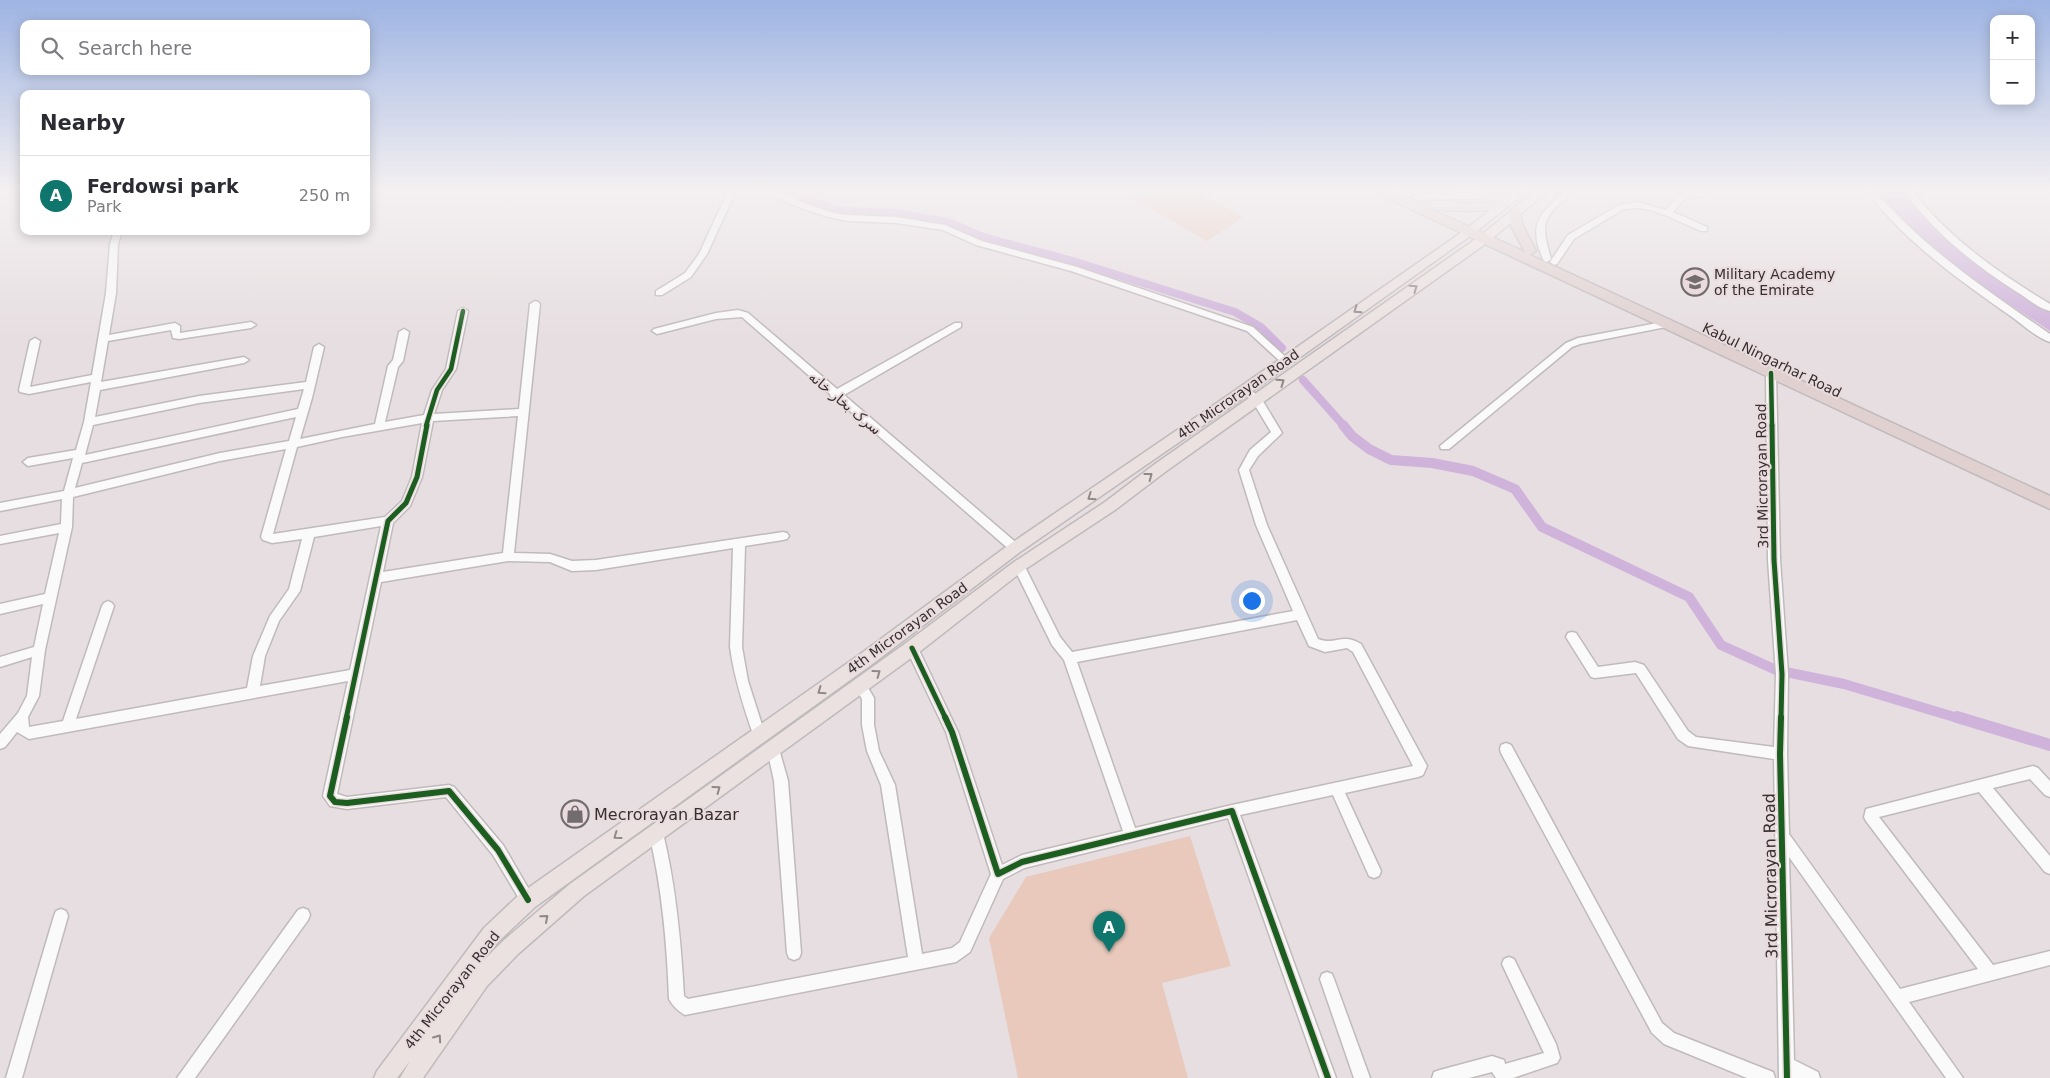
<!DOCTYPE html>
<html lang="en">
<head>
<meta charset="utf-8">
<style>
	:root { --surface:#fff; --page:#f2f2f3; --text:#2b2b33; --muted:#7c7c81; --line:#e1e1e2; --accent:#0f766e }
	body { margin:0; font-family:"DejaVu Sans",Vazirmatn,sans-serif; background:var(--page); color:var(--text) }
	.controls { position:absolute; right:15px; top:15px; display:grid; overflow:hidden; border-radius:10px; box-shadow:0 2px 12px #0003 }
	.controls button { width:45px; height:45px; display:grid; place-items:center; padding:0; border:0; border-bottom:1px solid var(--line); background:var(--surface); color:var(--text); font:25px sans-serif }
	.you { position:absolute; left:1251px; top:600px; width:18px; height:18px; margin:-12px; border:4px solid #fff; border-radius:50%; background:#1a73e8; box-shadow:0 0 0 8px #1a73e833 }
	.badge { display:grid; place-items:center; width:32px; height:32px; border-radius:50%; background:var(--accent); color:#fff; font-size:16px; font-weight:700 }
	.pin { position:absolute; translate:-50% -41px; filter:drop-shadow(0 1px 2px #0008) }
	.pin::after { content:''; position:absolute; top:26px; width:18px; height:15px; background:inherit; clip-path:polygon(0 0,100% 0,50% 100%) }
	.list { margin:0; padding:0; list-style:none }
	h2 { display:flex; justify-content:space-between; align-items:center; height:65px; margin:0; padding:0 20px; font-size:21px }
	h2 small { font-size:16px; font-weight:400; color:var(--muted) }
	.list li { display:grid; grid-template-columns:32px 1fr auto; gap:15px; align-items:center; box-sizing:border-box; height:80px; padding:0 20px; border-top:1px solid var(--line) }
	.list b { display:block; font-size:19px; white-space:nowrap }
	.list p { margin:0; font-size:16px; white-space:nowrap; color:var(--muted) }
	.list em { font-size:16px; font-style:normal; color:var(--muted) }
	.icon { flex:none; width:28px; height:28px; fill:none; stroke:currentColor; stroke-width:2; stroke-linecap:round; stroke-linejoin:round }
	.map { position:relative; flex:none; width:2050px; height:1078px; overflow:hidden }
	.search { position:absolute; background:var(--surface); box-shadow:0 2px 12px #0003; left:20px; top:20px; width:350px; height:55px; display:flex; align-items:center; gap:12px; box-sizing:border-box; padding:0 18px; border-radius:10px; color:var(--muted); font-size:19px }
	.panel { position:absolute; background:var(--surface); box-shadow:0 2px 12px #0003; left:20px; top:90px; width:350px; height:145px; border-radius:10px }
	.map>svg:first-child { display:block }
	.green { fill:#e8c9bc }
	.water { fill:#cfb3db }
	.lines { fill:none; stroke-linecap:round; stroke-linejoin:round }
	.canal-far2 { stroke:#cfb3db; stroke-width:8 }
	.canal-far1 { stroke:#cfb3db; stroke-width:10 }
	.canal { stroke:#cfb3db; stroke-width:12 }
	.minor-casing { stroke:#c0babb; stroke-width:3 }
	.major-casing { stroke:#bfbabb; stroke-width:3 }
	.highway-casing { stroke:#bfbabb; stroke-width:3 }
	.minor { fill:#fbfafa; fill-rule:evenodd }
	.major { fill:#ebe1e1; fill-rule:evenodd }
	.highway { fill:#e0d0d0; fill-rule:evenodd }
	.cycleway-far2-casing { stroke:#eadbde; stroke-width:7 }
	.cycleway-far1-casing { stroke:#eadbde; stroke-width:8 }
	.cycleway-casing { stroke:#eadbde; stroke-width:9 }
	.cycleway-far2 { stroke:#1b5e20; stroke-width:4.5 }
	.cycleway-far1 { stroke:#1b5e20; stroke-width:5 }
	.cycleway { stroke:#1b5e20; stroke-width:6 }
	.oneway { stroke:#908888 }
	.labels { text-anchor:middle; stroke-width:4; stroke-linejoin:round; paint-order:stroke }
	.poi-label { font-size:14px; fill:#352f30; stroke:#eadbde; text-anchor:start }
	.street-label { font-size:14px; fill:#352f30; stroke:#eadbde }
	.near-poi-label { font-size:16px; fill:#352f30; stroke:#eadbde; text-anchor:start }
	.near-street-label { font-size:16px; fill:#352f30; stroke:#eadbde }
</style>
</head>
<body>
<div class="map">
<svg width="2050" height="1078" viewBox="0 0 2050 1078">
	<rect width="100%" height="100%" fill="#e6dee0"/>
	<g class="green">
		<path d="M 1147,189 L 1191,189 L 1243,217 L 1207,241 L 1132,198 Z"/>
		<path d="M 1190,836 L 1231,966 L 1162,983 L 1188,1078 L 1018,1078 L 989,938 L 1026,877 Z"/>
	</g>
	<path class="water" d="M 1876,189 L 1902,189 L 1929,220 L 1993,276 L 2050,312 L 2050,331 C 2002,299 1953,269 1911,229 C 1898,216 1885,205 1876,189 Z"/>
	<g class="lines">
		<g class="canal-far2">
			<path d="M 777,189 L 840,211 L 897,213 L 951,223 L 983,237 L 1073,261 L 1235,312 L 1261,327 L 1282,348"/>
			<path d="M 1303,380 L 1344,426"/>
		</g>
		<path class="canal-far1" d="M 1343,425 L 1352,436 L 1369,449 L 1391,460 L 1432,463 L 1473,471 L 1515,489 L 1542,527 L 1689,597 L 1721,645 L 1776,670 L 1844,684 L 1961,719"/>
		<path class="canal" d="M 1957,717 L 2050,745"/>
		<g class="minor-casing">
			<g id="minor">
				<path d="M 729,189 L 737,189 L 707,254 L 691,277 L 662,295 L 656,295 L 656,291 L 685,273 L 699,254 Z"/>
				<path d="M 760,189 L 772,189 L 780,191 L 801,202 L 833,213 L 848,215 L 896,217 L 945,225 L 982,241 L 1077,267 L 1253,327 L 1290,361 L 1288,363 L 1282,363 L 1247,331 L 1071,271 L 976,245 L 943,230 L 896,223 L 848,221 L 828,217 L 795,206 Z"/>
				<path d="M 1492,189 L 1503,189 L 1482,198 L 1416,200 L 1412,197 L 1416,194 L 1481,192 Z"/>
				<path d="M 1569,189 L 1578,189 C 1573,195 1566,199 1559,204 C 1538,223 1545,235 1551,259 L 1547,262 L 1544,261 C 1526,224 1541,211 1569,189 Z"/>
				<path d="M 1865,189 L 1873,189 C 1924,248 1986,290 2050,334 L 2050,342 C 2037,338 2023,325 2012,317 C 1959,280 1904,241 1865,189 Z"/>
				<path d="M 1903,189 L 1911,189 C 1948,238 1997,272 2050,304 L 2050,311 C 2038,308 2027,298 2017,292 C 1973,264 1933,232 1903,189 Z"/>
				<path d="M 1700,191 L 1704,194 L 1703,196 L 1686,197 L 1673,212 L 1707,227 L 1707,231 L 1701,231 L 1665,215 L 1647,209 L 1637,208 L 1624,209 L 1574,239 L 1557,264 L 1554,265 L 1550,262 L 1568,235 L 1619,205 L 1637,202 L 1666,210 L 1681,192 Z"/>
				<path d="M 114,231 L 122,231 L 118,244 L 116,293 L 109,335 L 175,323 L 180,326 L 180,333 L 251,322 L 256,325 L 251,328 L 179,339 L 173,338 L 171,330 L 108,341 L 101,382 L 244,357 L 249,360 L 244,363 L 100,390 L 95,417 L 199,396 L 306,382 L 314,347 L 319,344 L 324,347 L 312,398 L 300,439 L 375,424 L 388,366 L 393,360 L 399,332 L 404,329 L 409,332 L 403,361 L 398,367 L 385,422 L 424,415 L 432,390 L 446,369 L 458,311 L 463,308 L 468,311 L 456,369 L 442,390 L 434,414 L 519,409 L 530,304 L 535,301 L 538,302 L 540,304 L 514,553 L 550,554 L 572,561 L 596,560 L 783,532 L 787,533 L 789,536 L 787,539 L 783,540 L 745,546 L 742,647 L 748,681 L 765,734 L 764,738 L 759,740 L 754,738 L 753,734 C 743,705 734,677 730,647 L 733,548 L 596,570 L 572,571 L 550,562 L 508,561 L 381,582 L 337,794 L 347,797 L 449,785 L 454,787 L 503,845 L 535,900 L 533,905 L 528,907 L 523,905 L 493,855 L 446,797 L 347,809 L 330,806 L 323,796 L 348,681 L 29,739 L 17,732 L 5,747 L 0,749 L 0,734 L 18,713 L 27,696 L 32,657 L 0,667 L 0,657 L 34,647 L 43,604 L 0,614 L 0,604 L 45,594 L 59,533 L 0,544 L 0,536 L 61,524 L 62,499 L 0,511 L 0,503 L 64,491 L 73,458 L 28,466 L 23,462 L 28,458 L 76,450 L 84,422 L 91,382 L 29,394 L 20,392 L 19,390 L 30,341 L 35,338 L 40,341 L 30,387 L 92,375 L 106,293 L 110,244 ZM 304,389 L 298,409 L 85,455 L 93,425 L 199,403 ZM 518,416 L 503,553 L 383,572 L 393,523 L 410,506 L 422,477 L 433,421 ZM 296,417 L 289,441 L 220,453 L 75,488 L 82,463 ZM 422,423 L 412,477 L 402,501 L 385,517 L 273,534 L 297,447 L 342,437 ZM 286,449 L 261,537 L 263,540 L 272,543 L 302,539 L 289,589 L 270,616 L 253,656 L 247,688 L 76,719 L 114,606 L 112,603 L 108,601 L 104,603 L 102,606 L 63,721 L 29,727 L 28,717 L 39,696 L 45,650 L 72,527 L 73,497 L 220,461 ZM 381,526 L 350,670 L 260,686 L 265,656 L 279,621 L 300,591 L 314,537 Z"/>
				<path d="M 738,310 L 748,313 L 837,389 L 955,323 L 961,323 L 961,327 L 844,395 L 1019,545 L 1021,548 L 1019,551 L 1011,551 L 835,398 L 831,397 L 830,394 L 742,317 L 716,319 L 657,334 L 652,331 L 654,329 L 716,313 Z"/>
				<path d="M 1668,321 L 1673,324 L 1671,326 L 1580,344 L 1572,347 L 1449,449 L 1441,449 L 1440,446 L 1566,343 L 1578,338 Z"/>
				<path d="M 1771,370 L 1776,373 L 1780,560 L 1788,674 L 1787,754 L 1789,834 L 1900,989 L 1978,969 L 1866,821 L 1864,817 L 1866,809 L 2033,766 L 2038,768 L 2050,781 L 2050,797 L 2045,795 L 2030,779 L 1993,788 L 2050,856 L 2050,874 L 2045,872 L 1979,792 L 1879,817 L 1993,965 L 2050,951 L 2050,965 L 1909,1002 L 1963,1078 L 1946,1078 L 1789,857 L 1794,1060 L 1818,1072 L 1820,1078 L 1779,1078 L 1774,759 L 1688,746 L 1678,739 L 1636,673 L 1595,678 L 1591,677 L 1566,637 L 1568,633 L 1572,632 L 1576,633 L 1598,667 L 1635,662 L 1644,665 L 1688,731 L 1696,737 L 1774,747 L 1776,674 L 1768,560 L 1766,373 Z"/>
				<path d="M 1246,387 L 1261,398 L 1282,433 L 1258,456 L 1249,470 L 1267,525 L 1318,639 C 1336,646 1341,632 1361,644 L 1427,766 L 1423,775 L 1418,777 L 1345,793 L 1381,871 L 1379,876 L 1374,878 L 1369,876 L 1333,795 L 1240,815 L 1336,1078 L 1320,1078 L 1228,818 L 1024,868 L 1003,879 L 970,952 L 956,962 L 685,1015 C 678,1011 673,1006 669,999 C 667,943 662,888 649,833 L 651,828 L 656,827 L 661,828 L 663,833 C 676,887 681,941 684,996 L 688,999 L 908,957 L 881,785 L 867,751 L 862,725 L 862,699 L 854,685 L 856,681 L 860,680 L 864,681 L 874,698 L 874,725 L 879,751 L 895,785 L 922,954 L 952,948 L 960,942 L 991,874 L 946,732 L 906,648 L 908,644 L 912,643 L 916,644 L 958,732 L 1002,865 L 1022,855 L 1123,831 L 1064,660 L 1052,645 L 1013,566 L 1015,563 L 1023,563 L 1060,637 L 1072,652 L 1293,611 L 1256,525 L 1239,470 L 1250,450 L 1271,432 L 1253,402 L 1241,390 ZM 1297,620 L 1309,646 L 1325,652 L 1347,648 L 1353,652 L 1413,766 L 1232,805 L 1135,828 L 1077,662 Z"/>
				<path d="M 773,743 L 778,745 L 779,749 L 788,781 L 801,953 L 799,958 L 794,960 L 789,958 L 787,953 L 774,781 L 767,749 L 768,745 Z"/>
				<path d="M 1506,743 L 1511,745 L 1662,1023 L 1674,1033 L 1773,1072 L 1775,1078 L 1747,1078 L 1664,1044 L 1652,1033 L 1501,753 L 1500,749 L 1501,745 Z"/>
				<path d="M 303,908 L 308,910 L 310,915 L 308,920 L 195,1078 L 177,1078 L 298,910 Z"/>
				<path d="M 61,909 L 66,911 L 68,916 L 22,1078 L 6,1078 L 54,916 L 56,911 Z"/>
				<path d="M 1509,957 L 1514,959 L 1556,1044 L 1560,1058 L 1557,1063 L 1513,1078 L 1496,1078 L 1492,1072 L 1469,1078 L 1432,1078 L 1434,1072 L 1440,1070 L 1492,1056 L 1504,1060 L 1505,1064 L 1544,1053 L 1502,964 L 1504,959 Z"/>
				<path d="M 1327,972 L 1332,974 L 1334,979 L 1370,1078 L 1354,1078 L 1320,979 L 1322,974 Z"/>
			</g>
		</g>
		<g class="major-casing">
			<path id="major" d="M 1517,189 L 1530,189 L 1473,234 L 1240,400 L 1020,552 L 871,665 L 535,907 L 498,942 L 483,961 L 504,940 L 570,884 L 906,643 L 1014,562 L 1105,502 L 1155,464 L 1480,236 L 1538,189 L 1550,189 L 1488,242 L 1165,472 L 1115,510 L 1024,570 L 918,653 L 584,896 L 518,954 L 487,986 L 423,1078 L 400,1078 L 410,1061 L 397,1078 L 374,1078 L 377,1071 L 484,928 L 521,893 L 859,655 L 1010,544 L 1230,394 L 1465,230 Z"/>
		</g>
		<g class="highway-casing">
			<path id="highway" d="M 1372,189 L 1387,189 L 1428,207 L 1426,205 L 1428,202 L 1432,201 L 1470,203 L 1509,201 L 1511,204 C 1502,214 1442,211 1428,208 L 1525,252 L 1511,226 L 1509,212 L 1515,208 L 1519,209 L 1523,226 L 1536,251 L 1530,255 L 2050,496 L 2050,509 L 1374,192 Z"/>
		</g>
		<use href="#minor" class="minor"/>
		<use href="#major" class="major"/>
		<use href="#highway" class="highway"/>
		<g class="cycleway-far2-casing">
			<g id="cycleway-far2">
				<path d="M 1771,373 L 1772,426"/>
				<path d="M 426,426 L 437,390 L 451,369 L 463,311"/>
			</g>
		</g>
		<g class="cycleway-far1-casing">
			<g id="cycleway-far1">
				<path d="M 1772,425 L 1774,560 L 1782,674 L 1781,719"/>
				<path d="M 912,648 L 946,719"/>
				<path d="M 346,719 L 388,521 L 406,503 L 417,477 L 427,425"/>
			</g>
		</g>
		<g class="cycleway-casing">
			<g id="cycleway">
				<path d="M 347,717 L 330,796 L 335,802 L 347,803 L 449,791 L 498,850 L 528,900"/>
				<path d="M 945,717 L 952,732 L 998,874 L 1022,862 L 1232,811 L 1328,1078"/>
				<path d="M 1781,717 L 1780,754 L 1787,1078"/>
			</g>
		</g>
		<use href="#cycleway-far2" class="cycleway-far2"/>
		<use href="#cycleway-far1" class="cycleway-far1"/>
		<use href="#cycleway" class="cycleway"/>
	</g>
	<defs><path id="oneway-chevron" d="M-2-3.5L2.5 0L-2 3.5" fill="none" stroke-width="1.6" stroke-linecap="round" stroke-linejoin="round" transform="scale(1.25)"/></defs>
	<g class="oneway">
		<use href="#oneway-chevron" transform="translate(1414 288) rotate(-35)"/>
		<use href="#oneway-chevron" transform="translate(1357 310) rotate(145)"/>
		<use href="#oneway-chevron" transform="translate(1281 382) rotate(-35)"/>
		<use href="#oneway-chevron" transform="translate(1149 476) rotate(-37)"/>
		<use href="#oneway-chevron" transform="translate(1091 497) rotate(146)"/>
		<use href="#oneway-chevron" transform="translate(877 673) rotate(-36)"/>
		<use href="#oneway-chevron" transform="translate(821 691) rotate(145)"/>
		<use href="#oneway-chevron" transform="translate(717 789) rotate(-36)"/>
		<use href="#oneway-chevron" transform="translate(617 836) rotate(144)"/>
		<use href="#oneway-chevron" transform="translate(545 918) rotate(-41)"/>
		<use href="#oneway-chevron" transform="translate(438 1038) rotate(-55)"/>
	</g>
	<linearGradient id="sky" x2="0" y2="1"><stop stop-color="#9eb4e3"/><stop offset="0.56" stop-color="#f4f0f1"/><stop offset="1" stop-color="#f4f0f1" stop-opacity="0"/></linearGradient>
	<rect width="2050" height="340" fill="url(#sky)"/>
	<defs>
		<g id="university-ring" transform="scale(1.4375)"><circle r="9.5" fill="#eadbde" stroke="#736c6e" stroke-width="1.5"/><path d="M0-5L7-2L0 1L-7-2ZM-4 1L0 2.5L4 1V4Q0 6-4 4Z" fill="#736c6e"/></g>
		<g id="shop-ring" transform="scale(1.4375)"><circle r="9.5" fill="#eadbde" stroke="#736c6e" stroke-width="1.5"/><path d="M-5-2.5h2.3a2.7 3.5 0 0 1 5.4 0H5L5.5 6h-11ZM-1.5-2.5h3a1.5 2.3 0 0 0-3 0Z" fill="#736c6e"/></g>
	</defs>
	<g fill-rule="evenodd">
		<use href="#university-ring" x="1695" y="282"/>
		<use href="#shop-ring" x="575" y="814"/>
	</g>
	<g class="labels">
		<g class="poi-label">
			<text x="1714" y="279">Military Academy<tspan x="1714" dy="16">of the Emirate</tspan></text>
		</g>
		<g class="street-label">
			<text transform="translate(1772 360) rotate(26)" y="5">Kabul Ningarhar Road</text>
			<text transform="translate(1238 394) rotate(-35)" y="5">4th Microrayan Road</text>
			<text transform="translate(845 403) rotate(40)" y="5">سرک بخار خانه</text>
			<text transform="translate(1762 476) rotate(-91)" y="5">3rd Microrayan Road</text>
			<text transform="translate(907 628) rotate(-36)" y="5">4th Microrayan Road</text>
			<text transform="translate(452 990) rotate(-52)" y="5">4th Microrayan Road</text>
		</g>
		<g class="near-poi-label">
			<text x="594" y="820">Mecrorayan Bazar</text>
		</g>
		<g class="near-street-label">
			<text transform="translate(1770 876) rotate(-91)" y="6">3rd Microrayan Road</text>
		</g>
	</g>
</svg>
<div class="controls">
<button>+</button>
<button>−</button>
</div>
<div class="you"></div>
<div class="pin badge" style="left:1109px;top:952px">A</div>
<div class="search"><svg class="icon" aria-label="search" viewBox="0 0 24 24"><circle cx="10" cy="10" r="6"/><path d="M15 15l6 6"/></svg>Search here</div>
<section class="panel">
<h2>Nearby<small></small></h2>
<ul class="list">
<li><span class="badge">A</span><div><b>Ferdowsi park</b><p>Park</p></div><em>250 m</em></li>
</ul>
</section>
</div>
</body>
</html>
